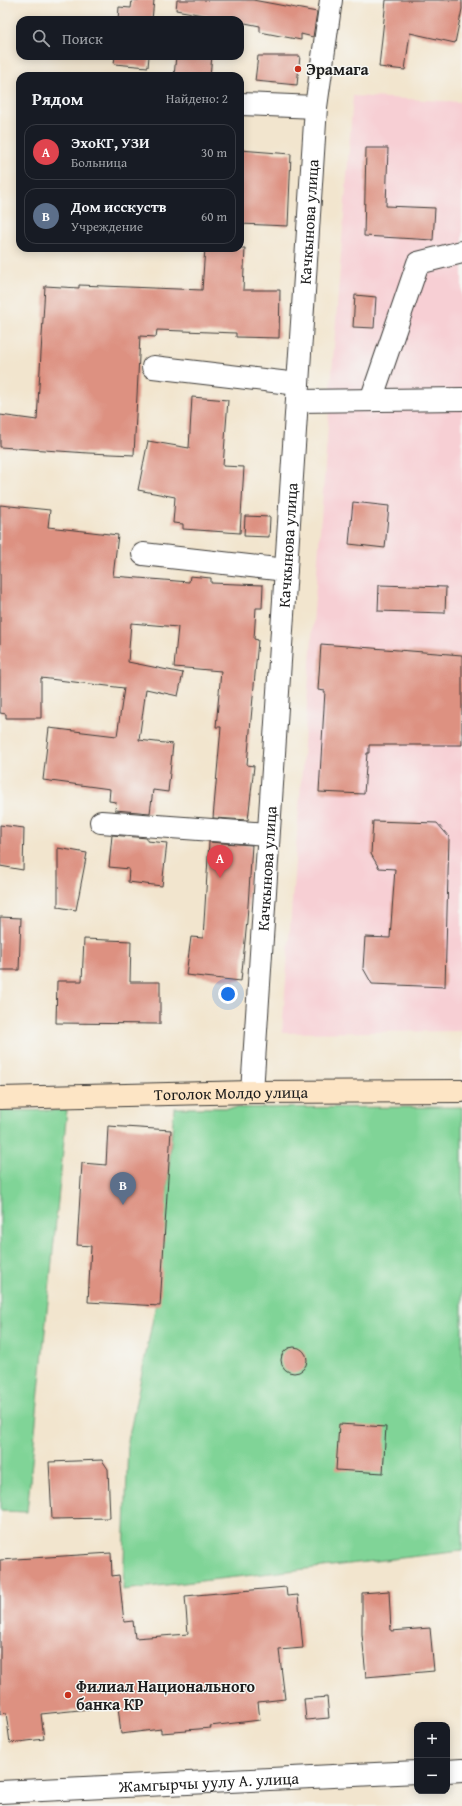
<!DOCTYPE html>
<html lang="ru">
<head>
<meta charset="utf-8">
<style>
	:root { --surface:#171b24; --page:#242831; --text:#f1f3f6; --muted:#9ea1a6; --line:#363941; --accent:#db2777 }
	body { margin:0; font-family:"Gentium Book Plus",serif; background:var(--page); color:var(--text) }
	.controls { position:absolute; right:12px; bottom:12px; display:grid; overflow:hidden; border-radius:8px; box-shadow:0 2px 10px #0003 }
	.controls button { width:36px; height:36px; display:grid; place-items:center; padding:0; border:0; border-bottom:1px solid var(--line); background:var(--surface); color:var(--text); font:20px sans-serif }
	.you { position:absolute; left:228px; top:994px; width:14px; height:14px; margin:-10px; border:3px solid #fff; border-radius:50%; background:#1a73e8; box-shadow:0 0 0 6px #1a73e833 }
	.badge { display:grid; place-items:center; width:26px; height:26px; border-radius:50%; background:var(--accent); color:#fff; font-size:13px; font-weight:700 }
	.pin { position:absolute; translate:-50% -33px; filter:drop-shadow(0 1px 2px #0008) }
	.pin::after { content:''; position:absolute; top:21px; width:14px; height:12px; background:inherit; clip-path:polygon(0 0,100% 0,50% 100%) }
	.list { margin:0; padding:0; list-style:none }
	h2 { display:flex; justify-content:space-between; align-items:center; height:52px; margin:0; padding:0 16px; font-size:17px }
	h2 small { font-size:13px; font-weight:400; color:var(--muted) }
	.list li { display:grid; grid-template-columns:26px 1fr auto; gap:12px; align-items:center; box-sizing:border-box; height:56px; margin:0 8px 8px; padding:0 8px; border:1px solid var(--line); border-radius:12px }
	.list b { display:block; font-size:15px; white-space:nowrap }
	.list p { margin:0; font-size:13px; white-space:nowrap; color:var(--muted) }
	.list em { font-size:13px; font-style:normal; color:var(--muted) }
	.icon { flex:none; width:22px; height:22px; fill:none; stroke:currentColor; stroke-width:2; stroke-linecap:round; stroke-linejoin:round }
	.map { position:relative; flex:none; width:462px; height:1806px; overflow:hidden }
	.search { position:absolute; background:var(--surface); box-shadow:0 2px 10px #0003; left:16px; top:16px; width:228px; height:44px; display:flex; align-items:center; gap:10px; box-sizing:border-box; padding:0 14px; border-radius:12px; color:var(--muted); font-size:15px }
	.panel { position:absolute; background:var(--surface); box-shadow:0 2px 10px #0003; left:16px; top:72px; width:228px; height:180px; border-radius:12px }
	.map>svg:first-child { display:block }
	.built { fill:#f7cfd4 }
	.green { fill:#80d497; stroke:#4e785a }
	.building { fill:#dd9181 }
	.lines { fill:none; stroke-linecap:round; stroke-linejoin:round }
	.street-casing { stroke:#3c3a37; stroke-width:24 }
	.secondary-casing { stroke:#3c3a37; stroke-width:24 }
	.street { stroke:#fff; stroke-width:22 }
	.secondary { stroke:#fde5c5; stroke-width:22 }
	.poi-dot { fill:#c8321e; stroke:#f6f6f2; stroke-width:1.5 }
	.labels { text-anchor:middle; stroke-width:3; stroke-linejoin:round; paint-order:stroke }
	.poi-label { font-size:16px; font-weight:bold; fill:#1c1c1c; stroke:#f6f6f2; text-anchor:start }
	.street-label { font-size:16px; fill:#1c1c1c; stroke:#f6f6f2 }
</style>
</head>
<body>
<div class="map">
<svg width="462" height="1806" viewBox="0 0 462 1806">
	<rect width="100%" height="100%" fill="#f6f6f2"/>
	<filter id="ink" filterUnits="userSpaceOnUse"><feTurbulence type="fractalNoise" baseFrequency=".025" numOctaves="2"/><feDisplacementMap in="SourceGraphic" scale="8" xChannelSelector="R" yChannelSelector="G"/><feConvolveMatrix kernelMatrix="1 2 1 2 8 2 1 2 1" color-interpolation-filters="sRGB"/></filter>
	<filter id="wash" filterUnits="userSpaceOnUse"><feTurbulence type="fractalNoise" baseFrequency=".012" numOctaves="4" result="noise"/><feDisplacementMap in="SourceGraphic" scale="16" xChannelSelector="R" yChannelSelector="G"/><feGaussianBlur stdDeviation="0.9" result="paint"/><feColorMatrix in="noise" values="0 0 0 0 0 0 0 0 0 0 0 0 0 0 0 0 0 1.4 0 .05"/><feComposite in="paint" operator="in"/></filter>
	<g filter="url(#wash)">
		<rect width="100%" height="100%" fill="#f2e5ce"/>
		<path class="built" d="M 353,96 L 462,102 L 462,1031 L 282,1033 Z"/>
		<g class="green">
			<path d="M 462,1107 L 462,1551 L 123,1590 L 128,1441 L 158,1294 L 174,1108 Z"/>
			<path d="M 67,1110 L 27,1512 L 0,1511 L 0,1111 Z"/>
		</g>
		<g id="blocks">
			<g class="building">
				<path d="M 132,0 L 154,0 L 152,20 L 118,20 L 119,7 L 131,8 Z"/>
				<path d="M 177,0 L 253,0 L 317,12 L 313,37 L 301,34 L 301,40 L 260,32 L 260,26 L 240,22 L 240,20 L 229,20 L 176,10 Z"/>
				<path d="M 386,0 L 462,0 L 462,9 L 455,43 L 410,33 L 405,70 L 379,67 Z"/>
				<path d="M 115,56 L 149,56 L 148,67 L 114,64 Z"/>
				<path d="M 176,56 L 212,56 L 210,76 L 174,76 Z"/>
				<path d="M 258,56 L 300,56 L 297,85 L 255,81 Z"/>
				<path d="M 366,148 L 388,148 L 386,206 L 435,208 L 433,240 L 364,236 Z"/>
				<path d="M 240,150 L 291,154 L 288,226 L 240,224 Z"/>
				<path d="M 205,248 L 245,248 L 243,290 L 280,290 L 279,338 L 236,337 L 236,333 L 157,330 L 156,337 L 140,336 L 134,455 L 88,453 L 0,447 L 0,415 L 37,420 L 45,286 L 79,288 L 79,285 L 202,290 Z"/>
				<path d="M 355,295 L 376,297 L 374,328 L 353,327 Z"/>
				<path d="M 192,397 L 228,400 L 223,466 L 244,467 L 240,533 L 183,529 L 183,524 L 173,523 L 175,497 L 138,490 L 148,441 L 189,448 Z"/>
				<path d="M 353,502 L 389,506 L 385,548 L 349,544 Z"/>
				<path d="M 0,505 L 50,510 L 48,527 L 118,535 L 113,576 L 189,582 L 190,576 L 211,578 L 211,583 L 263,585 L 262,608 L 256,608 L 254,639 L 258,640 L 247,765 L 254,766 L 248,820 L 213,818 L 221,727 L 216,727 L 221,671 L 174,667 L 178,627 L 131,623 L 128,662 L 183,673 L 178,696 L 146,689 L 139,740 L 173,744 L 168,792 L 153,790 L 150,813 L 115,810 L 116,802 L 109,801 L 110,789 L 43,780 L 49,728 L 117,736 L 124,688 L 41,678 L 41,718 L 6,718 L 6,714 L 0,713 Z"/>
				<path d="M 245,516 L 270,517 L 269,537 L 244,536 Z"/>
				<path d="M 379,585 L 446,587 L 445,613 L 378,611 Z"/>
				<path d="M 321,644 L 462,655 L 462,745 L 369,745 L 369,753 L 367,753 L 364,794 L 319,792 L 325,691 L 318,690 Z"/>
				<path d="M 373,821 L 437,823 L 449,837 L 445,987 L 372,984 L 363,968 L 365,937 L 390,938 L 395,869 L 379,868 L 371,854 Z"/>
				<path d="M 0,825 L 24,828 L 23,870 L 0,866 Z"/>
				<path d="M 112,835 L 147,838 L 147,841 L 167,843 L 162,886 L 128,882 L 129,869 L 109,867 Z"/>
				<path d="M 209,842 L 252,845 L 247,921 L 241,981 L 186,975 L 191,937 L 203,938 Z"/>
				<path d="M 58,848 L 87,853 L 76,910 L 58,907 Z"/>
				<path d="M 0,917 L 21,918 L 19,970 L 0,970 Z"/>
				<path d="M 84,939 L 131,941 L 130,982 L 160,982 L 160,1024 L 56,1023 L 57,981 L 82,981 Z"/>
				<path d="M 108,1126 L 171,1130 L 160,1306 L 88,1302 L 91,1246 L 77,1245 L 82,1163 L 106,1165 Z"/>
				<circle cx="294" cy="1360" r="13"/>
				<path d="M 339,1424 L 386,1427 L 383,1473 L 336,1470 Z"/>
				<path d="M 102,1460 L 108,1469 L 110,1518 L 52,1519 L 49,1462 Z"/>
				<path d="M 111,1553 L 112,1576 L 119,1575 L 124,1622 L 133,1621 L 135,1638 L 188,1634 L 185,1596 L 286,1587 L 287,1596 L 298,1595 L 303,1648 L 279,1650 L 285,1699 L 258,1702 L 260,1720 L 210,1726 L 211,1728 L 186,1730 L 187,1731 L 161,1733 L 161,1729 L 121,1734 L 118,1706 L 41,1714 L 44,1739 L 10,1743 L 6,1713 L 0,1714 L 0,1560 Z"/>
				<path d="M 389,1591 L 391,1631 L 430,1628 L 434,1671 L 366,1677 L 362,1634 L 362,1593 Z"/>
				<path d="M 327,1697 L 329,1718 L 306,1720 L 304,1699 Z"/>
			</g>
		</g>
	</g>
	<g filter="url(#ink)">
		<use href="#blocks" fill-opacity="0" stroke="#3c3a37" stroke-width="1"/>
		<g class="lines">
			<g class="street-casing">
				<g id="street">
					<path d="M 240,104 L 316,107"/>
					<path d="M 153,367 L 298,384"/>
					<path d="M 371,400 L 418,263 L 462,252"/>
					<path d="M 297,401 L 462,399"/>
					<path d="M 143,554 L 286,570"/>
					<path d="M 101,822 L 268,834"/>
					<path id="s1" d="M 252,1092 L 316,107 L 331,0"/>
					<path d="M 447,1771 L 462,1770"/>
					<path id="s2" d="M 0,1792 L 417,1772"/>
				</g>
			</g>
			<g class="secondary-casing">
				<g id="secondary">
					<path id="s3" d="M 0,1098 L 252,1092 L 462,1091"/>
				</g>
			</g>
			<use href="#street" class="street"/>
			<use href="#secondary" class="secondary"/>
		</g>
	</g>
	<g class="poi-dot">
		<circle cx="298" cy="69" r="4"/>
		<circle cx="68" cy="1695" r="4"/>
	</g>
	<g class="labels">
		<g class="poi-label">
			<text x="306" y="75">Эрамага</text>
			<text x="76" y="1692">Филиал Национального<tspan x="76" dy="18">банка КР</tspan></text>
		</g>
		<g class="street-label">
			<text dy="6" stroke="none"><textPath href="#s1" startOffset="872">Качкынова улица</textPath></text>
			<text dy="6" stroke="none"><textPath href="#s1" startOffset="548">Качкынова улица</textPath></text>
			<text dy="6" stroke="none"><textPath href="#s1" startOffset="224">Качкынова улица</textPath></text>
			<text dy="6" stroke="none"><textPath href="#s3" startOffset="231">Тоголок Молдо улица</textPath></text>
			<text dy="6" stroke="none"><textPath href="#s2" startOffset="209">Жамгырчы уулу А. улица</textPath></text>
		</g>
	</g>
</svg>
<div class="controls">
<button>+</button>
<button>−</button>
</div>
<div class="you"></div>
<div class="pin badge" style="left:220px;top:878px;background:#e0444e">A</div>
<div class="pin badge" style="left:123px;top:1205px;background:#5c6f8a">B</div>
<div class="search"><svg class="icon" aria-label="search" viewBox="0 0 24 24"><circle cx="10" cy="10" r="6"/><path d="M15 15l6 6"/></svg>Поиск</div>
<section class="panel">
<h2>Рядом<small>Найдено: 2</small></h2>
<ul class="list">
<li><span class="badge" style="background:#e0444e">A</span><div><b>ЭхоКГ, УЗИ</b><p>Больница</p></div><em>30 m</em></li>
<li><span class="badge" style="background:#5c6f8a">B</span><div><b>Дом исскуств</b><p>Учреждение</p></div><em>60 m</em></li>
</ul>
</section>
</div>
</body>
</html>
